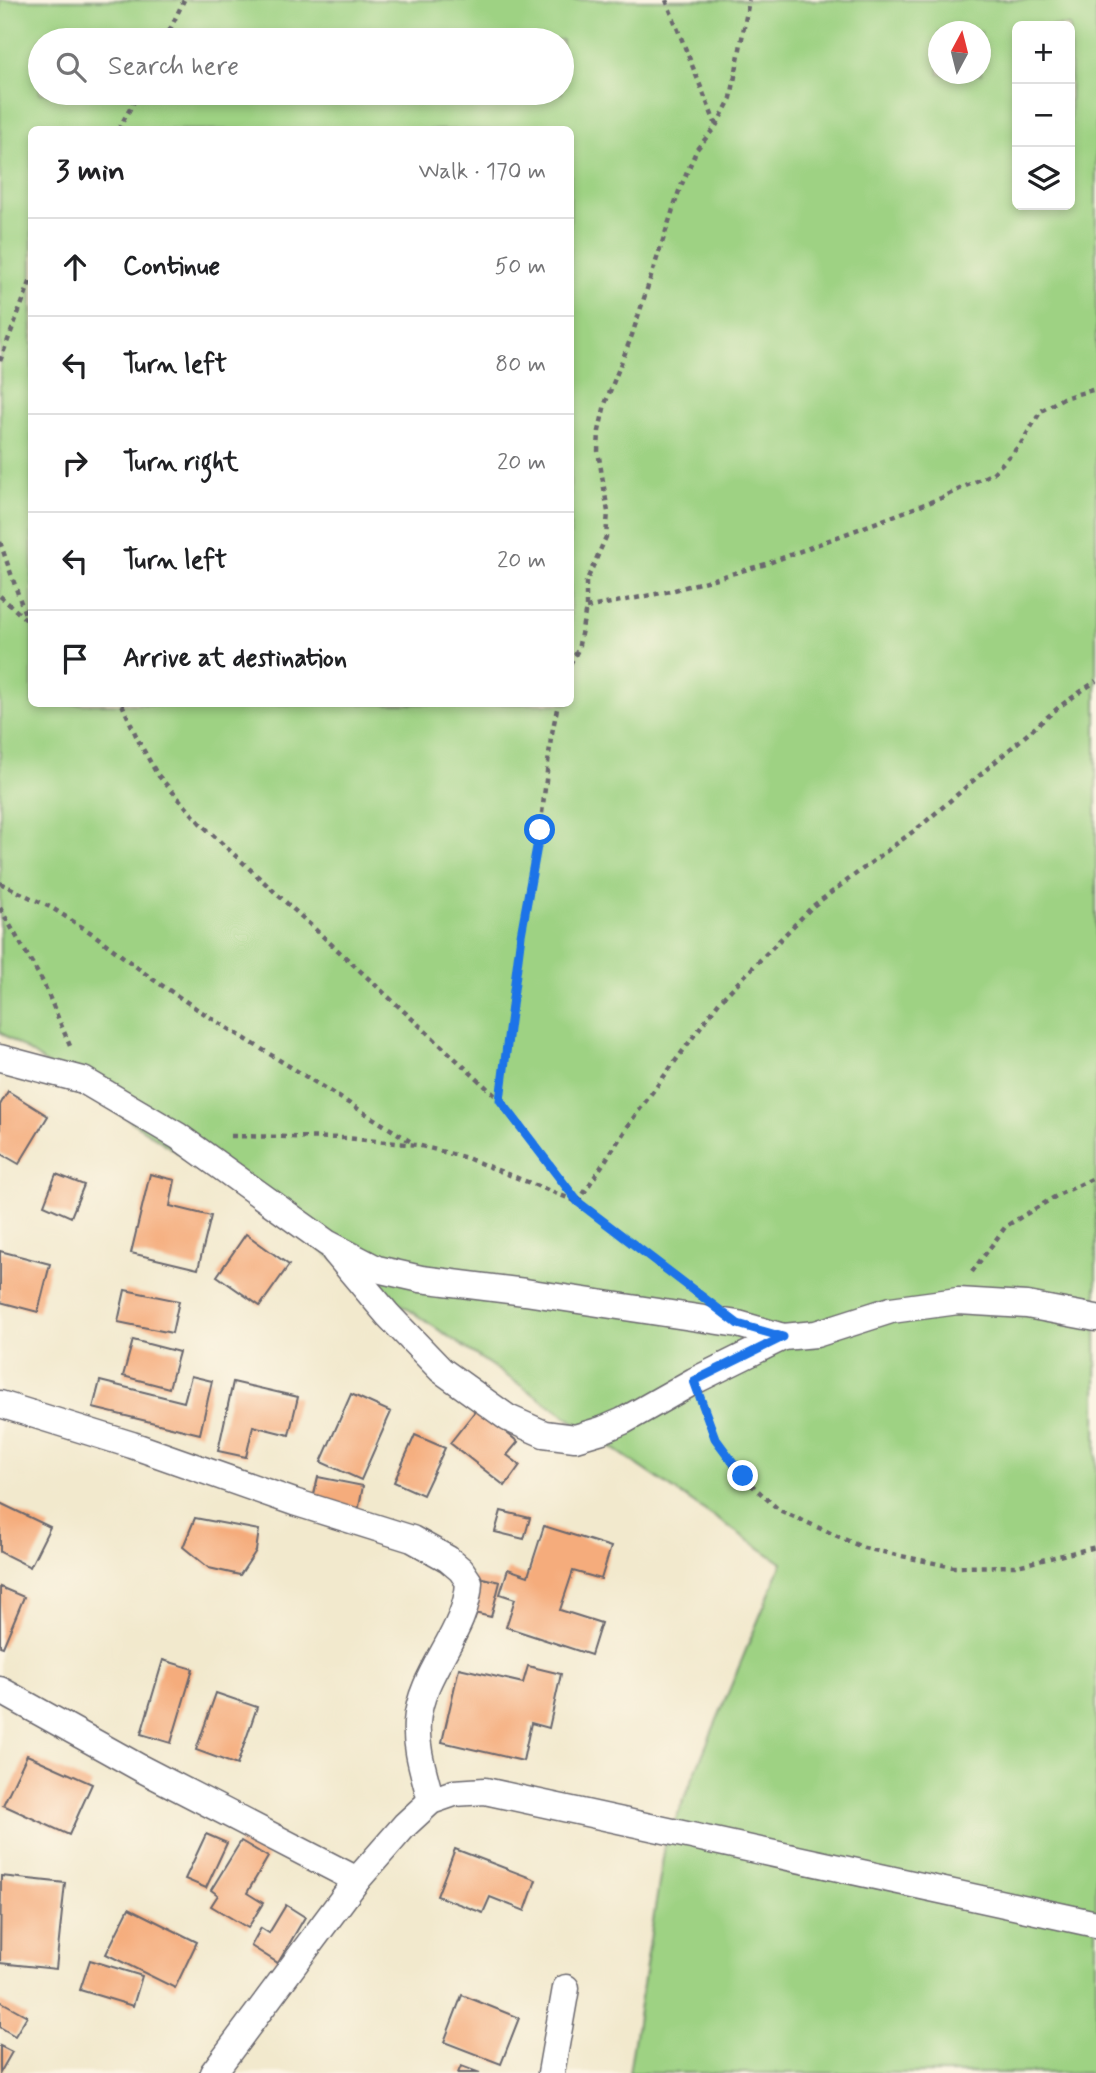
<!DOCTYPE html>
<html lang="en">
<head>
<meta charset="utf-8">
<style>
	:root { --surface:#fff; --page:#f2f2f2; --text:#202124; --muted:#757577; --line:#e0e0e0 }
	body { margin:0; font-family:Mynerve,sans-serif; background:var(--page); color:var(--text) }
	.controls { position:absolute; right:21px; top:21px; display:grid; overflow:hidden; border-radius:10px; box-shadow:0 4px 10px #0003 }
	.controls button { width:63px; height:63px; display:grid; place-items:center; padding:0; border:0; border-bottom:2px solid var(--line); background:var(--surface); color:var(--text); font:35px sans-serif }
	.compass { position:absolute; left:928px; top:21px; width:63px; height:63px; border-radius:50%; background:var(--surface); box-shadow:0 4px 10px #0003; rotate:7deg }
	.stop { position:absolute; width:21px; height:21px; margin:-16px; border:5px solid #1a73e8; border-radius:50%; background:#fff }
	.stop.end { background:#1a73e8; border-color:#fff; box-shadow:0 2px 7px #0008 }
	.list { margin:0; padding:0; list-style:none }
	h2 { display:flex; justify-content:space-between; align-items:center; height:91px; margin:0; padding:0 28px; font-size:30px }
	h2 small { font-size:23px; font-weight:400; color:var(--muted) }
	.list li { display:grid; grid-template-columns:46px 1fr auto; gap:21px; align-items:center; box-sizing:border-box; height:98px; padding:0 28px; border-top:2px solid var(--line) }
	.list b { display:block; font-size:26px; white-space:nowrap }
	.list em { font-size:23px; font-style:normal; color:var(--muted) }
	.icon { flex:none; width:38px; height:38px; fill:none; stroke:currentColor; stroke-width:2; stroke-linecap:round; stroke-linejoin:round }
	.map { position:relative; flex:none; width:1096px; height:2073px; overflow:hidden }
	.search { position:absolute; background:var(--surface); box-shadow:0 4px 10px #0003; left:28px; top:28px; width:546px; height:77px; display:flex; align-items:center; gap:18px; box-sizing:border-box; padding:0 24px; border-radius:38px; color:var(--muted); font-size:26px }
	.panel { position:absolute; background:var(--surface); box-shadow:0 4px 10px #0003; left:28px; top:126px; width:546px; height:581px; border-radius:10px }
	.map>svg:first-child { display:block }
	.green { fill:#9ed283; stroke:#607a5f; stroke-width:2; fill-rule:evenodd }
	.building { fill:#f5ac7b }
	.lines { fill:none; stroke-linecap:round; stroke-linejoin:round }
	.street-casing { stroke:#6b686e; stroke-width:29 }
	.path { stroke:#6b686e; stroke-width:4.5; stroke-dasharray:5 5; stroke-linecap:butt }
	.street { stroke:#fff; stroke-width:26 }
	.route { stroke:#1a73e8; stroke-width:9 }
</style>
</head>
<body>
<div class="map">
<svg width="1096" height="2073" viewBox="0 0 1096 2073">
	<rect width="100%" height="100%" fill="#fcf5e5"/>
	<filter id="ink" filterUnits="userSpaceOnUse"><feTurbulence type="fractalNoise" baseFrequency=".0143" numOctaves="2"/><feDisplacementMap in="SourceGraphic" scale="14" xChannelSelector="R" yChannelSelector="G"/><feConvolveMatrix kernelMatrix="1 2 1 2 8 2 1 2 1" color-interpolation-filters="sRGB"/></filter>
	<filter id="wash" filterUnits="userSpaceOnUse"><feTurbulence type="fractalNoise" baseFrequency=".00686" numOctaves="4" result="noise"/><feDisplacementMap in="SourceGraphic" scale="28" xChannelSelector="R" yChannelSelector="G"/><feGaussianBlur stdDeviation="1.57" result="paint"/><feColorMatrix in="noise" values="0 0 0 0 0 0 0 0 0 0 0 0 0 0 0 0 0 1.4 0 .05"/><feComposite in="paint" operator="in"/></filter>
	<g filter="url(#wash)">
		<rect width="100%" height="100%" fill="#f2e9cd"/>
		<path class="green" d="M 0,0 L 1096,0 L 1096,2073 L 629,2073 L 665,1845 L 782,1563 L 0,1032 ZM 1017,26 L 1070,26 L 1070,205 L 1017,205 ZM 939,32 L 981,32 L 981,74 L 939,74 ZM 40,40 L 562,40 L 562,93 L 40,93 ZM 32,130 L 570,130 L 570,704 L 32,704 Z"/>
		<g id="blocks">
			<g class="building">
				<path d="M 8,1091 L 48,1116 L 19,1164 L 0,1153 L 0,1105 Z"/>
				<path d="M 56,1174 L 84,1185 L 71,1217 L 44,1205 Z"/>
				<path d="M 150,1174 L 175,1180 L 170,1206 L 211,1216 L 198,1269 L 131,1253 Z"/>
				<path d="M 246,1234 L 289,1265 L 260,1306 L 217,1276 Z"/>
				<path d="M 0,1251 L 50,1264 L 38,1312 L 0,1302 Z"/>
				<path d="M 125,1290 L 179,1301 L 172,1333 L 118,1322 Z"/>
				<path d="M 133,1340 L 179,1352 L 169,1388 L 123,1376 Z"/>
				<path d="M 191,1376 L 212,1381 L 200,1434 L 93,1408 L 100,1381 L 184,1402 Z"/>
				<path d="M 233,1382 L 298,1397 L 289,1435 L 253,1426 L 246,1457 L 218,1451 Z"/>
				<path d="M 351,1394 L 391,1412 L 361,1480 L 321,1462 Z"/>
				<path d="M 477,1409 L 518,1442 L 507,1455 L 520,1465 L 505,1486 L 450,1443 Z"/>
				<path d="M 415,1435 L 445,1448 L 423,1495 L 394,1482 Z"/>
				<path d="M 318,1477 L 363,1486 L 358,1512 L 312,1503 Z"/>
				<path d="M 0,1503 L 50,1527 L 30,1567 L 0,1552 Z"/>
				<path d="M 501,1511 L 530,1518 L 524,1539 L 495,1532 Z"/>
				<path d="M 195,1518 L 259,1530 L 256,1551 L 240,1575 L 209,1568 L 183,1547 Z"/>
				<path d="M 544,1526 L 611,1547 L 601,1579 L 573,1571 L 560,1610 L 601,1623 L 591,1655 L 506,1627 L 515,1599 L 500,1594 L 508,1569 L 528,1576 Z"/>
				<path d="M 474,1576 L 500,1582 L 491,1617 L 466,1611 Z"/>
				<path d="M 0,1587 L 24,1597 L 3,1647 L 0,1646 Z"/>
				<path d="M 163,1660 L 193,1669 L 171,1743 L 141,1734 Z"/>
				<path d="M 528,1666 L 561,1674 L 549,1728 L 531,1723 L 523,1761 L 442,1742 L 459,1668 L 523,1683 Z"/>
				<path d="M 216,1693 L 257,1707 L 237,1765 L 196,1750 Z"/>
				<path d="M 27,1755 L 92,1784 L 69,1835 L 3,1805 Z"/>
				<path d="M 206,1834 L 227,1843 L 206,1888 L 185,1879 Z"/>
				<path d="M 241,1841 L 268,1857 L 247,1893 L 263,1903 L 248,1928 L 211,1906 L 218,1895 L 211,1890 Z"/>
				<path d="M 455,1849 L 536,1880 L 525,1911 L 490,1897 L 483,1913 L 437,1896 Z"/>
				<path d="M 1,1876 L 65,1883 L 56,1969 L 0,1963 Z"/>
				<path d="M 286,1905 L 305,1917 L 278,1963 L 251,1946 L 261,1928 L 269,1933 Z"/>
				<path d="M 129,1908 L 197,1942 L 175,1988 L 106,1954 Z"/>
				<path d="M 90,1960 L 142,1976 L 133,2006 L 80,1990 Z"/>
				<path d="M 462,1995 L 519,2018 L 501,2064 L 444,2042 Z"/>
				<path d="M 0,2001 L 27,2016 L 15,2036 L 0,2027 Z"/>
				<path d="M 0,2046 L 12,2052 L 0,2073 Z"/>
				<path d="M 461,2066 L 480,2073 L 458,2073 Z"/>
			</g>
		</g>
	</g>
	<g filter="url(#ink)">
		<use href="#blocks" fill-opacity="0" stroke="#6b686e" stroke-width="2"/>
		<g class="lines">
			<g class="street-casing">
				<g id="street">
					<path d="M 0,1058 L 83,1080 L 178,1136 L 327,1243 L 377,1269 L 421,1279 L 525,1292 L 738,1324 L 783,1337 L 816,1334 L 891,1310 L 958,1301 L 1027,1305 L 1096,1318"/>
					<path d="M 335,1252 L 388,1315 L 441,1370 L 508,1418 L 544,1434 L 575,1438 L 602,1430 L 623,1421 L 694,1381 L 783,1337"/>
					<path d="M 0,1404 L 132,1445 L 294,1502 L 412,1539 L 448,1559 L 461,1570 L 469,1582 C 467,1633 421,1671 417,1722 C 415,1749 425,1776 431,1801"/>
					<path d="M 0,1690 L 142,1769 L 357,1880"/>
					<path d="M 213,2073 L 357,1880 L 405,1825 L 431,1801 L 454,1793 L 485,1791 L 1096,1924"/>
					<path d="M 551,2073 L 566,1988"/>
				</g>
			</g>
			<g class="path">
				<path d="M 666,0 L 716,125"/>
				<path d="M 165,40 L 184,0"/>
				<path d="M 118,130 L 139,93"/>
				<path d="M 0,361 L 32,277"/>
				<path d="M 0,542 L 27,620"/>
				<path d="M 0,596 L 32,625"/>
				<path d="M 586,608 L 671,591 L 766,564 L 941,498 L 993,473 L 1020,445 L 1041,411 L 1063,398 L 1096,389"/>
				<path d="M 570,664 L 578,650 L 586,608 L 586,582 L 606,537 L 608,512 L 598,451 L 599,431 L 605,404 L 632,335 L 679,191 L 697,149 L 716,126 L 731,98 L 749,0"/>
				<path d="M 122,704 L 138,740 L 157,774 L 200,823 L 500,1100 L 578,1202 L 634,1117 L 719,1002 L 813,906 L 923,824 L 1060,706 L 1096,681"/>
				<path d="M 0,883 L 52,908 L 93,934 L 151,978 L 197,1009 L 413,1143"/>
				<path d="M 0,908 L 43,982 L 70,1046"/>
				<path d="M 500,1100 L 521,935 L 540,830 L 551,738 L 558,704"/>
				<path d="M 231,1136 L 346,1138 L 417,1145 L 467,1158 L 578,1202 L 688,1286"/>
				<path d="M 972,1272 L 1006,1226 L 1058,1195 L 1096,1177"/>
				<path d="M 704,1409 L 714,1438 L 743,1477 L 779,1510 L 864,1548 L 953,1567 L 1017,1566 L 1096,1547"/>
			</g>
			<use href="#street" class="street"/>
		</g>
	</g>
	<g class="lines" filter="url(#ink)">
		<path class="route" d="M 540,830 L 521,935 L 500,1100 L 578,1202 L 738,1324 L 783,1337 L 694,1381 L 715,1438 L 743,1476"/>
	</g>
</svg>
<div class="controls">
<button>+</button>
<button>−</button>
<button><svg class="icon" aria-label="layers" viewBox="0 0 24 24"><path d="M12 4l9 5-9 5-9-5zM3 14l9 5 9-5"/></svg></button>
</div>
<svg class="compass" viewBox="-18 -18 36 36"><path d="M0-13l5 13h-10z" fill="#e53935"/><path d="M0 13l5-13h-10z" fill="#757577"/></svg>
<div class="stop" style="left:540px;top:830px"></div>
<div class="stop end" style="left:743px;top:1476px"></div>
<div class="search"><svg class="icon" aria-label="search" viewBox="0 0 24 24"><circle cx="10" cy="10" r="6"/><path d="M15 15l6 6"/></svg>Search here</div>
<section class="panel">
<h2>3 min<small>Walk · 170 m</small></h2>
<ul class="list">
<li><svg class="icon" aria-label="ahead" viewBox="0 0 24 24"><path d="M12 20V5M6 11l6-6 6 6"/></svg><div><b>Continue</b></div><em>50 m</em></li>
<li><svg class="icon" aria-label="left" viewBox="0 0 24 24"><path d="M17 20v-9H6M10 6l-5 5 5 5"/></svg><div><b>Turn left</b></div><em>80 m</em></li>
<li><svg class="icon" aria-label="right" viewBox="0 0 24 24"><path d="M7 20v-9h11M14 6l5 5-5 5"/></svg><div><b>Turn right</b></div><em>20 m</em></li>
<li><svg class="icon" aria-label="left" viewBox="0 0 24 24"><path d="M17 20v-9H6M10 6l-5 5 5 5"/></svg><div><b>Turn left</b></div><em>20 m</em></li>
<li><svg class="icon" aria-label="arrive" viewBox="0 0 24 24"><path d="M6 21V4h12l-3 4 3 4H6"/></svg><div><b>Arrive at destination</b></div></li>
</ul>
</section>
</div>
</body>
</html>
